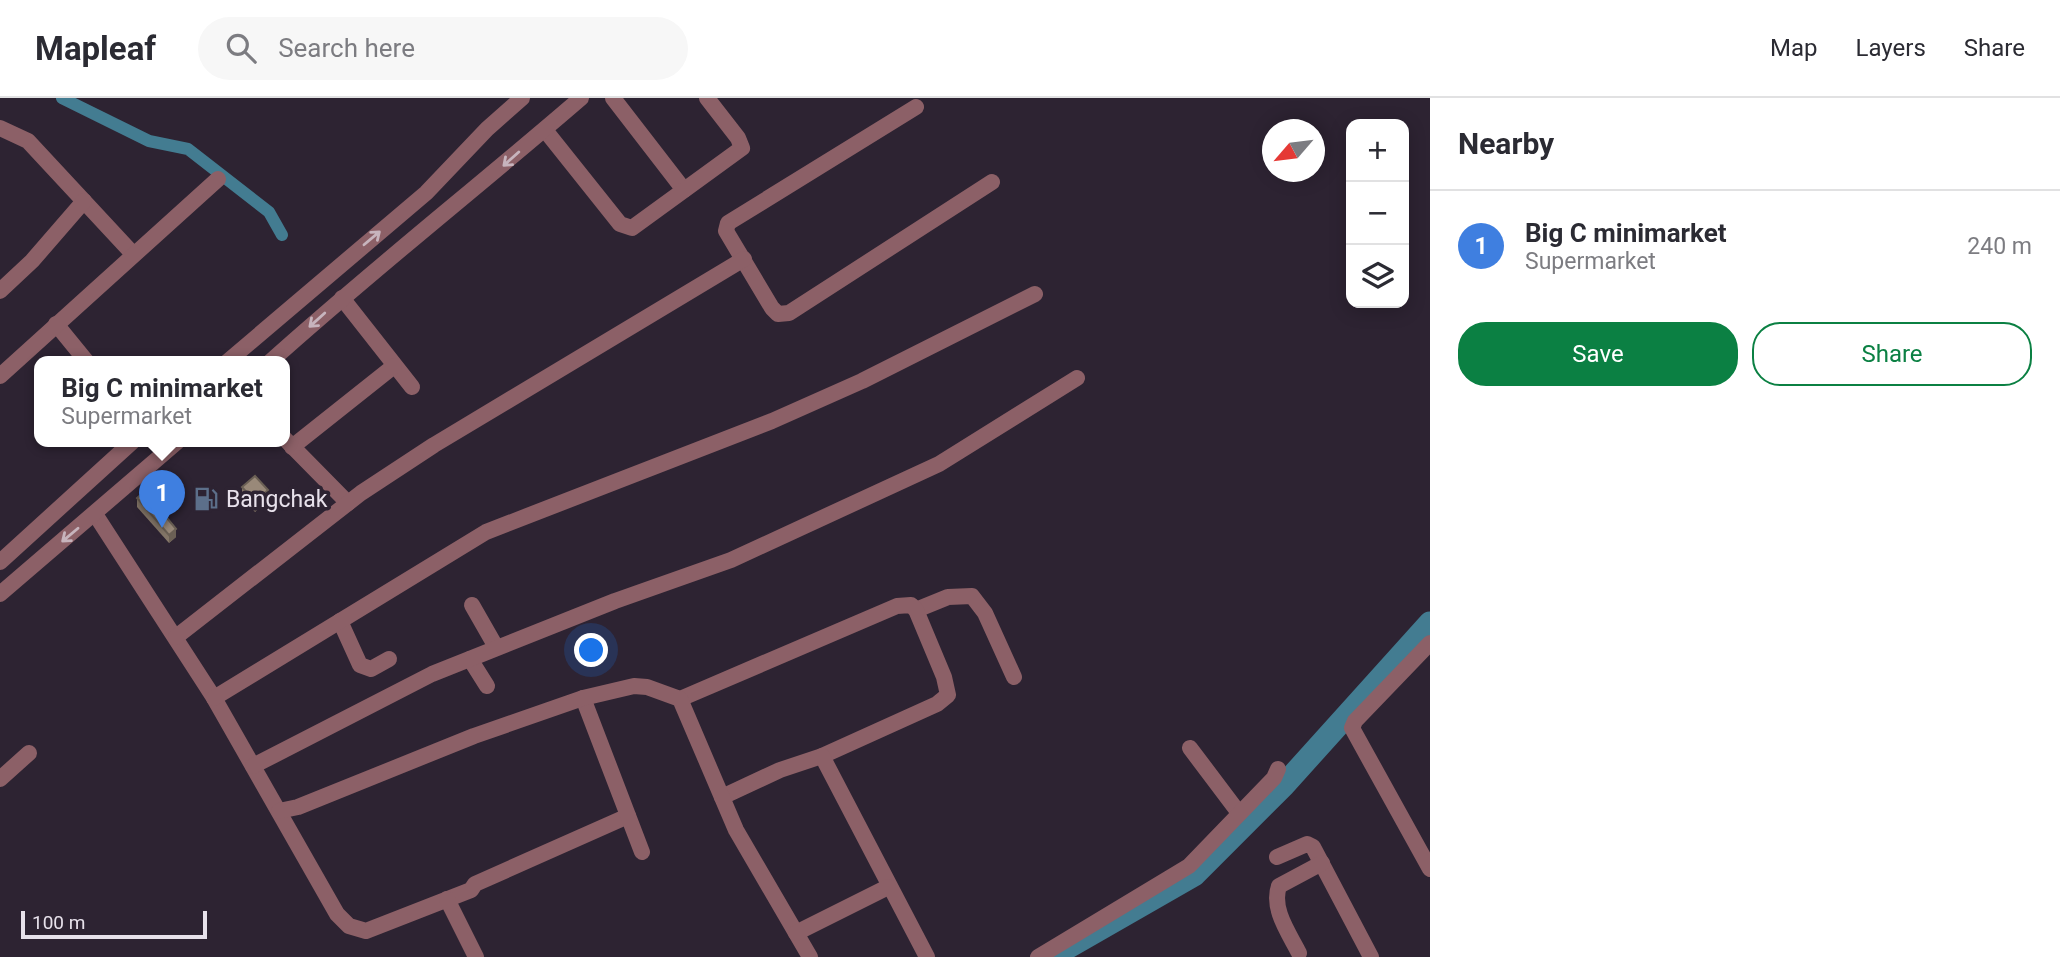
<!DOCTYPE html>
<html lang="en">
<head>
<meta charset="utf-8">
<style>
	:root { --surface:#fff; --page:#f7f7f7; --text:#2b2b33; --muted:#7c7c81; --line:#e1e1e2; --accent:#0b8043 }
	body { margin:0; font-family:Roboto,sans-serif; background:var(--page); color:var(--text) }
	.controls { position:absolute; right:21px; top:21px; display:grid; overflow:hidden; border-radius:14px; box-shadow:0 4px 18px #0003 }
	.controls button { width:63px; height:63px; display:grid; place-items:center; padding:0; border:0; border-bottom:2px solid var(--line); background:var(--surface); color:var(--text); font:35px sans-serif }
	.compass { position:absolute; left:1262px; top:21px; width:63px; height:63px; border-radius:50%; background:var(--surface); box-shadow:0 4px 18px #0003; rotate:242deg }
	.scale { position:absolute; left:21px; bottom:18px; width:186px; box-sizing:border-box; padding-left:7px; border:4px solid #e7e1eb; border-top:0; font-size:19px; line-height:24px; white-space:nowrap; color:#e7e1eb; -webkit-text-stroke:5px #2d2332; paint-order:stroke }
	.you { position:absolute; left:592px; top:553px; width:24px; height:24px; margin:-18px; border:5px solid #fff; border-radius:50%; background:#1a73e8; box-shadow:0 0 0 10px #1a73e833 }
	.badge { display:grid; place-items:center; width:46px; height:46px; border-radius:50%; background:var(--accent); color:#fff; font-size:23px; font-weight:700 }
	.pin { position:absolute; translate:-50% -58px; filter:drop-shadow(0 2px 4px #0008) }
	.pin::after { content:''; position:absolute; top:37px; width:24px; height:21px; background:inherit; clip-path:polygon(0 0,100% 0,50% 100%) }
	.popup { position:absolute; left:34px; top:258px; width:256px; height:91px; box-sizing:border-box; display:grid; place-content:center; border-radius:14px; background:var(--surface); filter:drop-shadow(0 2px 5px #0005); font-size:23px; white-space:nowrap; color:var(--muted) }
	.popup b { font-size:26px; color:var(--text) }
	.popup::after { content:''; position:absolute; left:50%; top:100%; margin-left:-14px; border:14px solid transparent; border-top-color:var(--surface) }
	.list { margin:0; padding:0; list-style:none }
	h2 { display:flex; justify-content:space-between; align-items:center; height:91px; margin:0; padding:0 28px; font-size:30px }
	h2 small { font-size:23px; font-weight:400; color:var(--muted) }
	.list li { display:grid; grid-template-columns:46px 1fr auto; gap:21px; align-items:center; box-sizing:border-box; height:112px; padding:0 28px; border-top:2px solid var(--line) }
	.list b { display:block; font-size:26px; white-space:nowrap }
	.list p { margin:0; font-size:23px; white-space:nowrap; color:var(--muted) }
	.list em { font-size:23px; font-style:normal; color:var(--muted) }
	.actions { display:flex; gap:14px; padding:21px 28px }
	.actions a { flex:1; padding:16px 0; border:2px solid var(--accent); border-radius:28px; text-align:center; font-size:24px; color:var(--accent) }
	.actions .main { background:var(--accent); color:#fff }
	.icon { flex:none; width:38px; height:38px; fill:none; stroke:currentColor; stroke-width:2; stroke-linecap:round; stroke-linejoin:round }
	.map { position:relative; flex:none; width:1430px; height:859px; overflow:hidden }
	header { display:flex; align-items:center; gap:42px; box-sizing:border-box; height:98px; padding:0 35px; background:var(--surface); border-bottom:2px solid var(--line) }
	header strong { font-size:33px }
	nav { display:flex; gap:38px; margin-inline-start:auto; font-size:24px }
	.search { width:490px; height:63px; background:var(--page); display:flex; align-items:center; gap:18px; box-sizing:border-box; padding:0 24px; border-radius:38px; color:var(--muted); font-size:26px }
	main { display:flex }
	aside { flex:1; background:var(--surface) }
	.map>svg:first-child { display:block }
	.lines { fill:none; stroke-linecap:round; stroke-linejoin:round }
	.canal { stroke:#437c91; stroke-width:12 }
	.river { stroke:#437c91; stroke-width:23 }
	.minor { stroke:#8c6067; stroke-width:16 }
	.wall { fill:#847668 }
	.shaded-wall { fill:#6b6055 }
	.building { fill:#998979; stroke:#6b6055; stroke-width:2 }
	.oneway { stroke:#c7b4bd }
	.labels { text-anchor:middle; stroke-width:7; stroke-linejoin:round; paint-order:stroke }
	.poi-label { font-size:23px; fill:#e7e1eb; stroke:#2d2332; text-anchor:start }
</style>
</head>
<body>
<header>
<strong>Mapleaf</strong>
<div class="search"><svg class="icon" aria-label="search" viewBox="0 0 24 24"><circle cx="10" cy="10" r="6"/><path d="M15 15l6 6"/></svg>Search here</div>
<nav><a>Map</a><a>Layers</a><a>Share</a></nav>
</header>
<main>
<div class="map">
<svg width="1430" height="859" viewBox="0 0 1430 859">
	<rect width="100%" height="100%" fill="#2d2332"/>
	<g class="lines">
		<path class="canal" d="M 62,0 L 149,43 L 188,51 L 269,114 L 282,137"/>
		<path class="river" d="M 1051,859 L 1194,777 L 1284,687 L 1430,525"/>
		<g class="minor">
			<path d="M 613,0 L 684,92"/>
			<path d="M 916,9 L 728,125 L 726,133 L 772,210 L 778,216 L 789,215 L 992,84"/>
			<path d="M 0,30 L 28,43 L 133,156"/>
			<path d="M 545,32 L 620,126 L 632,130 L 742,50 L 738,40 L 707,0"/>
			<path d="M 0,193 L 32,163 L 84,103"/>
			<path d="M 342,200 L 412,289"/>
			<path d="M 56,226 L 87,264"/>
			<path d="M 227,264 L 426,95 L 487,31 L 522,0"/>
			<path d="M 270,264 C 371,173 478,89 581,0"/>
			<path d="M 0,278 L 218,81"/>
			<path d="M 284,340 L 348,405"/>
			<path d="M 292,349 L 394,268"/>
			<path d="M 95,416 L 214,600 L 337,816 L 349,828 L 366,833 L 471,792 L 475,786 L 628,718"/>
			<path d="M 0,464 L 132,344"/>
			<path d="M 0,496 L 177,344"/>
			<path d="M 472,507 L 496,549"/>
			<path d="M 916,512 L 948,499 L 972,498 L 985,515 L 1014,579"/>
			<path d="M 340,523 L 360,567 L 371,571 L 389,561"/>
			<path d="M 176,539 L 361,395 L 434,347 L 744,161"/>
			<path d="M 1430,545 L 1355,623 L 1352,630 L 1430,771"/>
			<path d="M 470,561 L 487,588"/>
			<path d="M 214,600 L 486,434 L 772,323 L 862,283 L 1035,196"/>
			<path d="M 583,600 L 642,754"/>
			<path d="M 680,601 L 897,508 L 911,507 L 916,512 L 944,579 L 948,597 L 937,606 L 822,658"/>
			<path d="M 1190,650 L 1239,715"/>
			<path d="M 253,668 L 432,576 L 615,503 L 731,462 L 939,366 L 1077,280"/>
			<path d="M 0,681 L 29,655"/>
			<path d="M 722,699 L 780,672 L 822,658 L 927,859"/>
			<path d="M 279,713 L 298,709 L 474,638 L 583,600 L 634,588 L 647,589 L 680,601 L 736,732 L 810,859"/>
			<path d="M 1277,759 L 1307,746 L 1313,749 L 1371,859"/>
			<path d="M 447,801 L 476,859"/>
			<path d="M 796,835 L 888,789"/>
			<path d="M 1299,855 C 1289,835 1271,811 1279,788 L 1322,765"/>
			<path d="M 1038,859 L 1189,768 L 1274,680 L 1278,671"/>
		</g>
	</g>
	<g class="wall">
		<path d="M 242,389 L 268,402 L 255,414 L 242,399 Z"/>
		<path d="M 137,400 L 176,439 L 169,445 L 137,409 Z"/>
	</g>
	<g class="shaded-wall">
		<path d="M 268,392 L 268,402 L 255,414 L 255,404 Z"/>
		<path d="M 176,431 L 176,439 L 169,445 L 169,437 Z"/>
	</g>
	<g class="building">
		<path d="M 255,378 L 268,392 L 255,404 L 242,389 Z"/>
		<path d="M 145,393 L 176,431 L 169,437 L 137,400 Z"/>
	</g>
	<defs><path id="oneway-shaft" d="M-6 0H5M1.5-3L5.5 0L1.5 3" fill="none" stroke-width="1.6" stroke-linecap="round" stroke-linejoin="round" transform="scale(1.75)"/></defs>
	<g class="oneway">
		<use href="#oneway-shaft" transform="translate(511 61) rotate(138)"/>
		<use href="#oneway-shaft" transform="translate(372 140) rotate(-40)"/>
		<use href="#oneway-shaft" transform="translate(317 222) rotate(138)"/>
		<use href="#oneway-shaft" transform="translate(70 437) rotate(140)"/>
	</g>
	<defs>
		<g id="fuel-bare" transform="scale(1.89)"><path d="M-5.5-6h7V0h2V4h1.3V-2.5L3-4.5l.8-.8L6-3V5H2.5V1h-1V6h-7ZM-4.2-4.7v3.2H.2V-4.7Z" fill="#5c6f8a" stroke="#2d2332" stroke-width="2.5" paint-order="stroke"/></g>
	</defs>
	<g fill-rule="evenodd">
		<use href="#fuel-bare" x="206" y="401"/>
	</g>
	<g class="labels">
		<g class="poi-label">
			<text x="226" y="409">Bangchak</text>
		</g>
	</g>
</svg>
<div class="controls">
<button>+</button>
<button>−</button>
<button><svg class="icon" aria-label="layers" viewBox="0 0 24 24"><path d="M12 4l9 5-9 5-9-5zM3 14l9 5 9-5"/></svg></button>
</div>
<svg class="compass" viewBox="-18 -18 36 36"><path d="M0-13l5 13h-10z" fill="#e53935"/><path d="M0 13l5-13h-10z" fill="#7c7c81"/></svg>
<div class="scale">100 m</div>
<div class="you"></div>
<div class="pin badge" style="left:162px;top:430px;background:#3f7fe0">1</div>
<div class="popup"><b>Big C minimarket</b>Supermarket</div>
</div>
<aside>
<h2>Nearby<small></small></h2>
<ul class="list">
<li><span class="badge" style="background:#3f7fe0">1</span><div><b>Big C minimarket</b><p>Supermarket</p></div><em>240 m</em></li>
</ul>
<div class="actions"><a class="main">Save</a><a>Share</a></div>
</aside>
</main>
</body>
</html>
